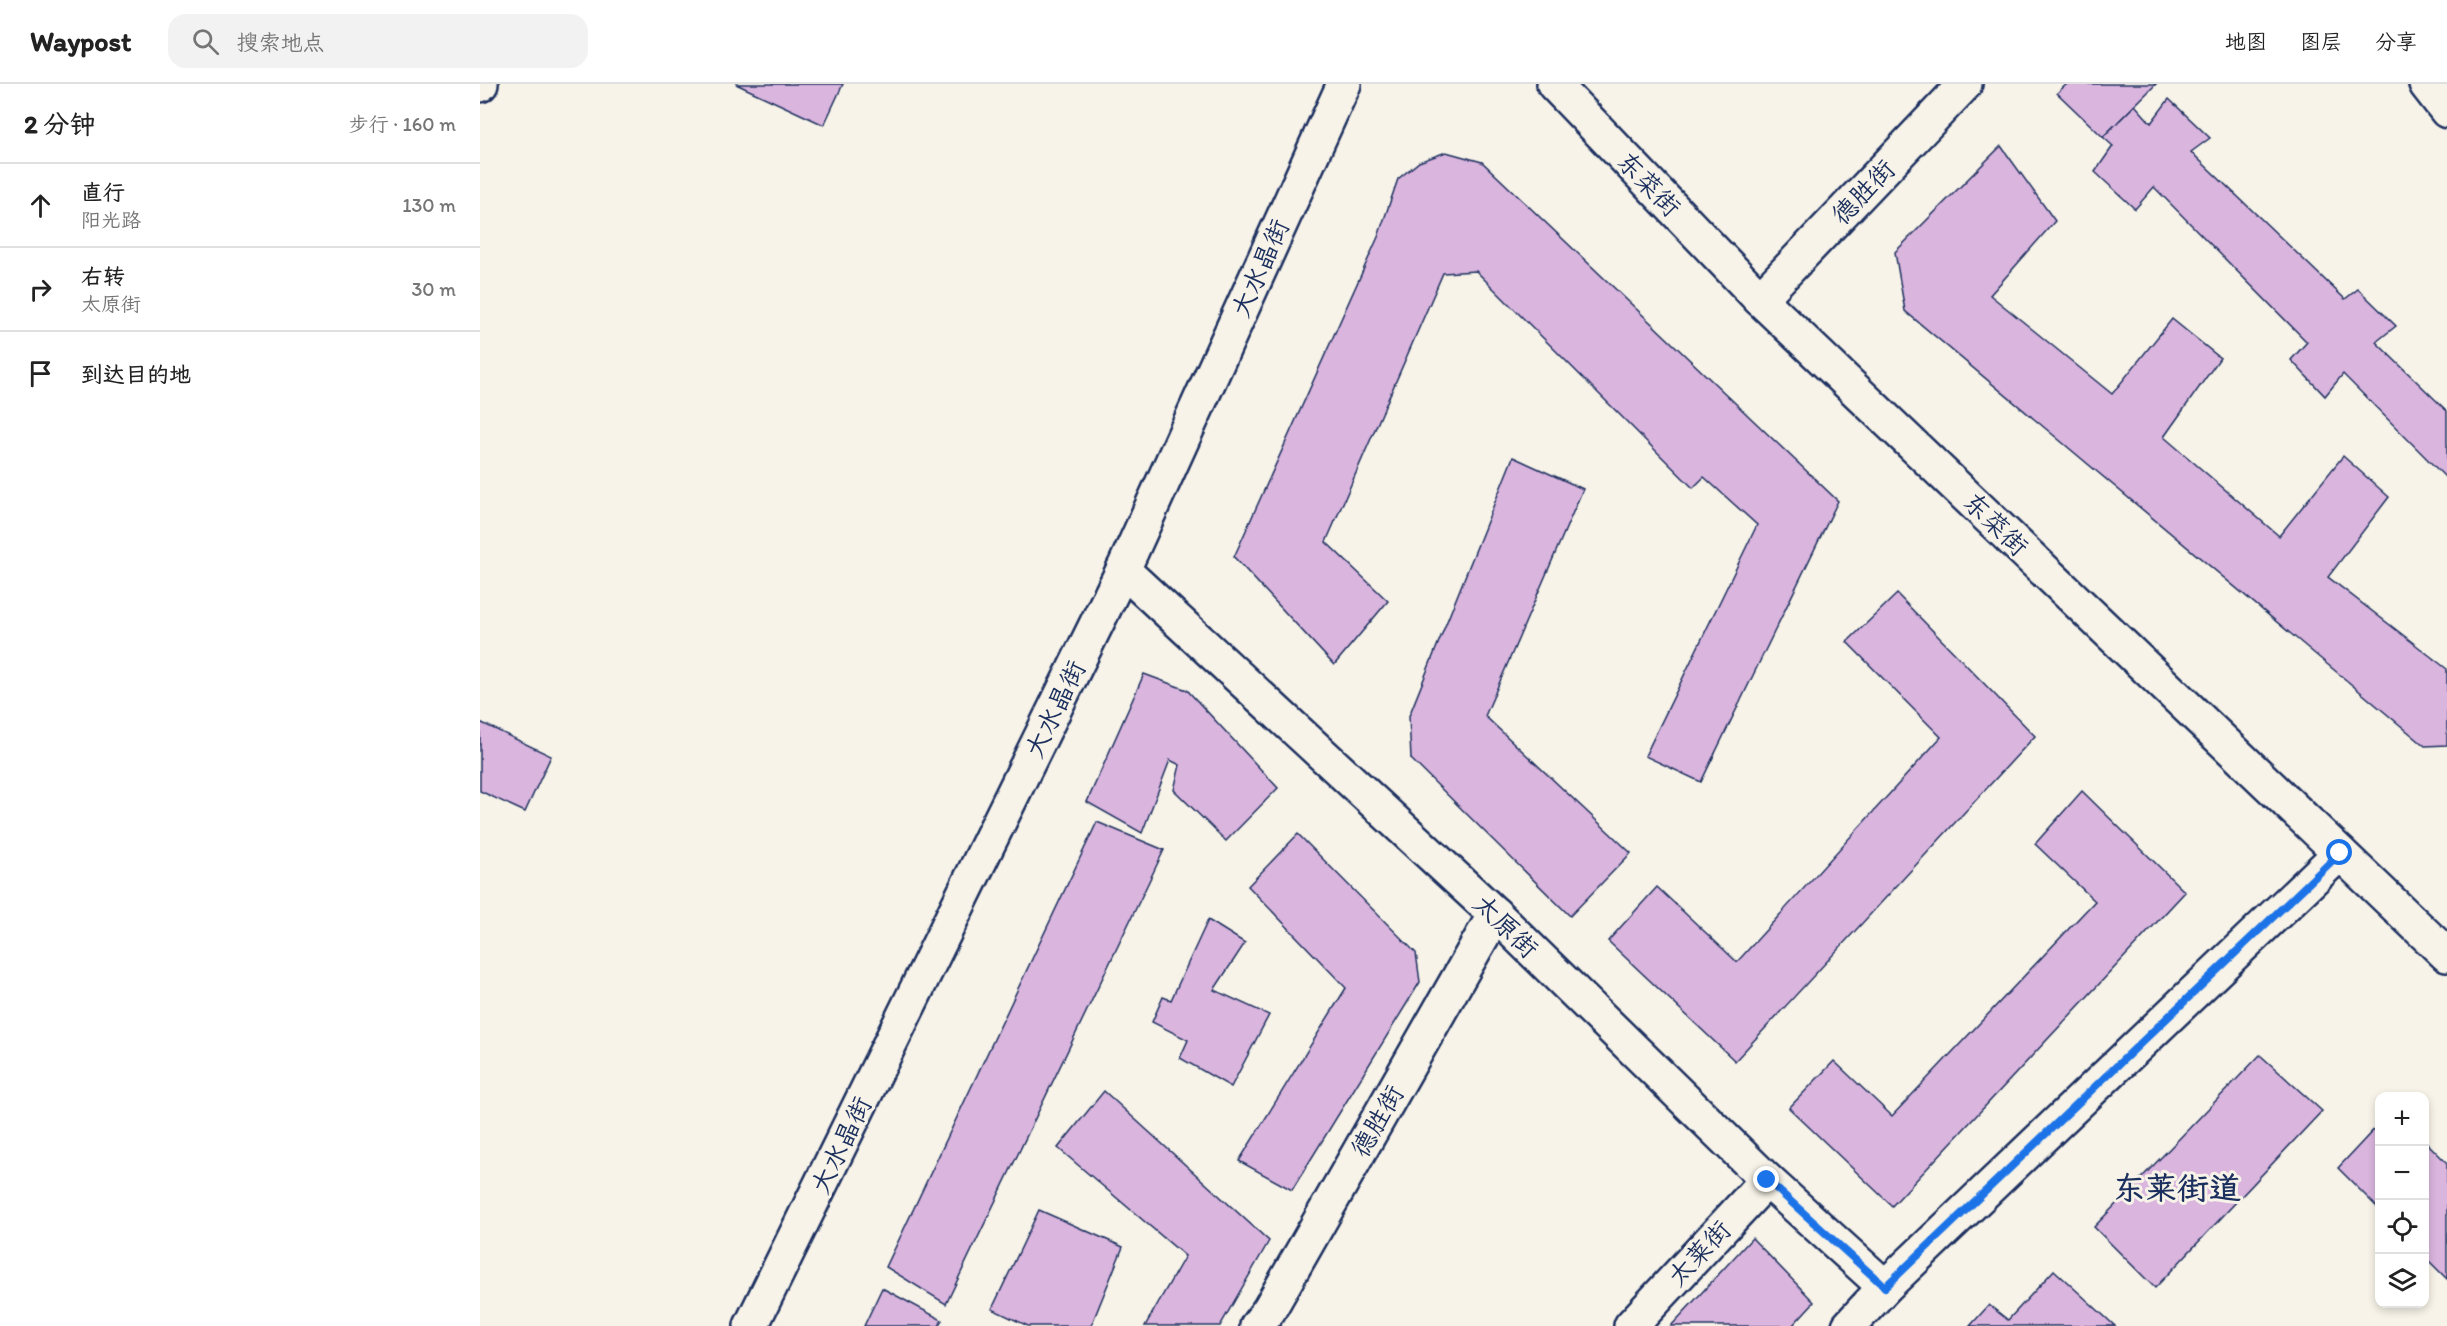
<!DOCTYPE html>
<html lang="zh">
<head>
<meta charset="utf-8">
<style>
	:root { --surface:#fff; --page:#f2f2f2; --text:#222; --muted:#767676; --line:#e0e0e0 }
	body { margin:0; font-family:Itim,"LXGW WenKai TC",sans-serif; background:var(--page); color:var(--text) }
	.controls { position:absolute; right:18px; bottom:18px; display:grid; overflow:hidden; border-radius:12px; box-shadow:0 3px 9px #0003 }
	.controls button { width:54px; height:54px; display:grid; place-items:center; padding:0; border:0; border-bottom:2px solid var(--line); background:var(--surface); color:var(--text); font:30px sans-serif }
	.stop { position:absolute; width:18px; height:18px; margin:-14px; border:4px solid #1a73e8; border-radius:50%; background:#fff }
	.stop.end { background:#1a73e8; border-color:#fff; box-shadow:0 2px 6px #0008 }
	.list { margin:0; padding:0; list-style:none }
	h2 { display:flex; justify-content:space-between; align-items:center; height:78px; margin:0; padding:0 24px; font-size:26px }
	h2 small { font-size:20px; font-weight:400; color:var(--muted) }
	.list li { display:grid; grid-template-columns:39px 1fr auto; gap:18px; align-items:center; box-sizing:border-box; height:84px; padding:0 24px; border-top:2px solid var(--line) }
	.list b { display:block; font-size:22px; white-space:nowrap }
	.list p { margin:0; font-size:20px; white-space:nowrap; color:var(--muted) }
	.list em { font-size:20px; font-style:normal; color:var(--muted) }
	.icon { flex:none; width:33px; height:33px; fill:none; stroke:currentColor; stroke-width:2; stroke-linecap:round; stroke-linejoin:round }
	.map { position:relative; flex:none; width:1967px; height:1242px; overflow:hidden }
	header { display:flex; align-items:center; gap:36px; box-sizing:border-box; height:84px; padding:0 30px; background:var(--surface); border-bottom:2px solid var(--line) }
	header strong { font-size:28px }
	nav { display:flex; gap:33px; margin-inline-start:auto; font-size:21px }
	.search { width:420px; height:54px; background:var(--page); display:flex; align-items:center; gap:15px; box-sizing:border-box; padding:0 21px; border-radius:18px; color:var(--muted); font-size:22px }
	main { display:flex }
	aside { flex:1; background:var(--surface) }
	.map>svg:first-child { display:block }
	.building { fill:#dab5de; stroke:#1b2f5e; stroke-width:1.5 }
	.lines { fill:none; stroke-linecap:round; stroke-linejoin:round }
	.tertiary-casing { stroke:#1b2f5e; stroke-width:38 }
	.primary-casing { stroke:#1b2f5e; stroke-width:38 }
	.tertiary { stroke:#f7f3e8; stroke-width:33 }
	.primary { stroke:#f7f3e8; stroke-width:33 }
	.route { stroke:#1a73e8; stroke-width:8 }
	.labels { text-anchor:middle; stroke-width:6; stroke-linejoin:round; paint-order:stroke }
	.street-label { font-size:26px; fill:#1b2f5e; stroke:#f7f3e8 }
	.district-label { font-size:32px; font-weight:bold; fill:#1b2f5e; stroke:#f7f3e8 }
</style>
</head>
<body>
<header>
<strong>Waypost</strong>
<div class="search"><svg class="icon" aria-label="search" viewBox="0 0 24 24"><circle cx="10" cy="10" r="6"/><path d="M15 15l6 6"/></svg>搜索地点</div>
<nav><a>地图</a><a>图层</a><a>分享</a></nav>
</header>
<main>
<aside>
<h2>2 分钟<small>步行 · 160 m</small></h2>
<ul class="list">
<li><svg class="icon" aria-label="ahead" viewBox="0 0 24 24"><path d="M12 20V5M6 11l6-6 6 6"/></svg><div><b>直行</b><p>阳光路</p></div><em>130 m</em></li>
<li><svg class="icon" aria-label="right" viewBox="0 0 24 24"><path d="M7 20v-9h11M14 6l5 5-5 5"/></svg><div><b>右转</b><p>太原街</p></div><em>30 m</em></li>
<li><svg class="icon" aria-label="arrive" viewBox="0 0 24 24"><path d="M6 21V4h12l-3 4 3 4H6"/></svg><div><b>到达目的地</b></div></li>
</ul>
</aside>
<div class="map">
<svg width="1967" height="1242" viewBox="0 0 1967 1242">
	<rect width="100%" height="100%" fill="#f7f3e8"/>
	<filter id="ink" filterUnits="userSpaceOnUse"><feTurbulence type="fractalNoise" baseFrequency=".0167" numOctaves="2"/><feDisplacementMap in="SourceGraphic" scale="12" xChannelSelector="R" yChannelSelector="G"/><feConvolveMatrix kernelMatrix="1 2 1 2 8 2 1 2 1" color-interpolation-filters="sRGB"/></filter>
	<g filter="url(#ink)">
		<g class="building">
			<path d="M 256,0 L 363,0 L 344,41 Z"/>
			<path d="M 1587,0 L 1676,0 L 1623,53 L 1577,9 Z"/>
			<path d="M 1689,15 L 1730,54 L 1711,68 L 1865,215 L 1878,205 L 1916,242 L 1896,258 L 1967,327 L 1967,395 L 1863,290 L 1845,312 L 1811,276 L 1827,258 L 1674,103 L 1655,125 L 1615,88 L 1633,62 L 1623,53 L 1655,21 L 1671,39 Z"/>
			<path d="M 1521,62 L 1575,137 L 1510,211 L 1632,310 L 1692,235 L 1740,274 L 1684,353 L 1799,452 L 1863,372 L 1909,413 L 1848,493 L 1967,585 L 1967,661 L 1945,662 L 1425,227 L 1415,168 Z"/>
			<path d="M 966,68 L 1002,78 L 1358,417 L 1221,698 L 1165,672 L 1277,441 L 1224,393 L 1213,404 L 996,187 L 963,189 L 846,458 L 908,517 L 854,581 L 754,473 L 898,153 L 918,95 L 939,78 Z"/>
			<path d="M 1033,373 L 1103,405 L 1005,632 L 1151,769 L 1090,832 L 931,675 L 929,632 Z"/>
			<path d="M 1417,510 L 1555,652 L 1255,977 L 1128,857 L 1177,803 L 1257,878 L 1461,653 L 1367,558 Z"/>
			<path d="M 664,590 L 707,606 L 798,704 L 746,757 L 694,706 L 700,681 L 690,676 L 662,749 L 607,718 Z"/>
			<path d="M 0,638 L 71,672 L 45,728 L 0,707 Z"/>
			<path d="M 1602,707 L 1705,808 L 1412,1122 L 1309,1024 L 1354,977 L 1412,1032 L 1615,817 L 1555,760 Z"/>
			<path d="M 617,738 L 684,766 L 466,1220 L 406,1183 Z"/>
			<path d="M 818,750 L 936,869 L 940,898 L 812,1106 L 759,1077 L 866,904 L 768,802 Z"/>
			<path d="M 728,836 L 765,859 L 734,906 L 789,931 L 751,1003 L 700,974 L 708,956 L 672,938 L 683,913 L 691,916 Z"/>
			<path d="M 1780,971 L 1842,1027 L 1675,1204 L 1614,1143 Z"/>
			<path d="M 624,1007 L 789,1157 L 740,1242 L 665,1242 L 705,1172 L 578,1064 Z"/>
			<path d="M 1900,1039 L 1900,1126 L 1858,1084 Z"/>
			<path d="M 1944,1056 L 1967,1079 L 1967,1195 L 1944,1172 Z"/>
			<path d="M 559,1126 L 643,1163 L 611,1242 L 548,1242 L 512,1225 Z"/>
			<path d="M 1272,1154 L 1334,1218 L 1312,1242 L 1191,1242 Z"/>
			<path d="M 1574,1186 L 1635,1242 L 1490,1242 L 1509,1221 L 1528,1236 Z"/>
			<path d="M 402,1204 L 462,1236 L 459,1242 L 384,1242 Z"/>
		</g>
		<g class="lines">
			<g class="tertiary-casing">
				<g id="tertiary">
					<path d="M 1074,0 L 1280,215 L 1967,871"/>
					<path d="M 1946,0 L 1967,27"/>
					<path d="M 1280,215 L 1485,0"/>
					<path d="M 643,486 L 1015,830 L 1287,1096 L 1405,1203"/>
					<path d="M 271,1242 L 643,486 L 864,0"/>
					<path d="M 777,1242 L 789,1226 L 1015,830"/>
					<path d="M 1151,1242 L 1287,1096"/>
					<path d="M 1369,1242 L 1405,1203 L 1860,769"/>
				</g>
			</g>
			<g class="primary-casing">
				<path id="primary" d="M 0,1 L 1,0"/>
			</g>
			<use href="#tertiary" class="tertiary"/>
			<use href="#primary" class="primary"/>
		</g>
	</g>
	<g class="lines" filter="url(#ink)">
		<path class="route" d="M 1287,1096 L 1405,1203 L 1860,769"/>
	</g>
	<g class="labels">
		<g class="street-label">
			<text transform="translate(1169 100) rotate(46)" y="9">东菜街</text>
			<text transform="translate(1383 108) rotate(-46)" y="9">德胜街</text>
			<text transform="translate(780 184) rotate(-66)" y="9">大水晶街</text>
			<text transform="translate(1516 440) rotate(44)" y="9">东菜街</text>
			<text transform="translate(575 625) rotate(-64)" y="9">大水晶街</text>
			<text transform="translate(1026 842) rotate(44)" y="9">太原街</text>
			<text transform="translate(897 1037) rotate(-60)" y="9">德胜街</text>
			<text transform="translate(361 1061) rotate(-64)" y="9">大水晶街</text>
			<text transform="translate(1219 1169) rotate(-47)" y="9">太莱街</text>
		</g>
		<g class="district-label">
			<text x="1697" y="1115">东莱街道</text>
		</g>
	</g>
</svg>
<div class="controls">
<button>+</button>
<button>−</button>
<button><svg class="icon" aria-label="locate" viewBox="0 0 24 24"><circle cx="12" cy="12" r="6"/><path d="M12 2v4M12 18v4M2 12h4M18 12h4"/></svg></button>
<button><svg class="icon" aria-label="layers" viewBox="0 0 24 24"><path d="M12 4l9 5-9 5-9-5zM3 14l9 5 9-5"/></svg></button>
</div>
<div class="stop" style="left:1860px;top:769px"></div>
<div class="stop end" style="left:1287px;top:1096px"></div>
</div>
</main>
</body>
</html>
